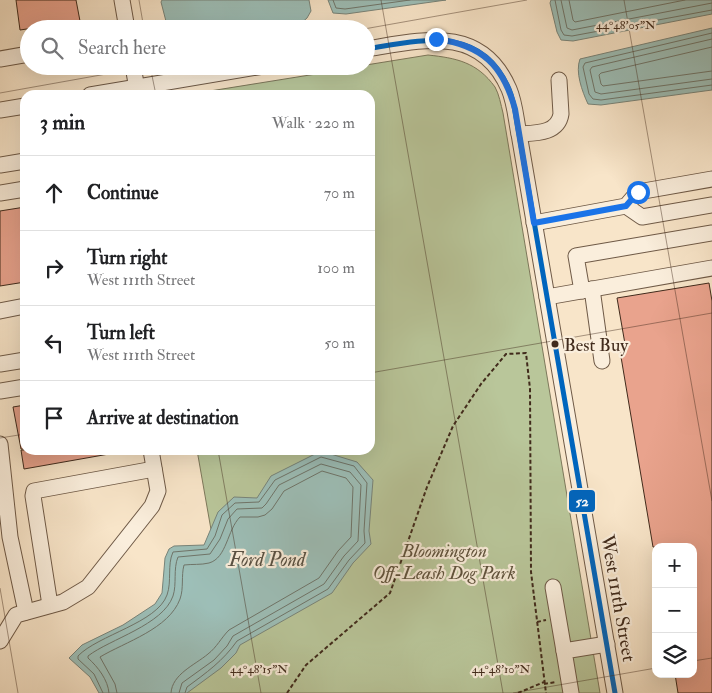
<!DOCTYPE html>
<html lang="en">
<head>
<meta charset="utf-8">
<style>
	:root { --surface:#fff; --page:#f2f2f2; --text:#202124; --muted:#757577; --line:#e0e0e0 }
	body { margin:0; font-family:"IM FELL Double Pica",serif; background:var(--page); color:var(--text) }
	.controls { position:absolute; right:15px; bottom:15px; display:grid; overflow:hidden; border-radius:10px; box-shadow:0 5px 20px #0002 }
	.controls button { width:45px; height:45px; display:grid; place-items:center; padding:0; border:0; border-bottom:1px solid var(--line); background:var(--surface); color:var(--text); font:25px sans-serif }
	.stop { position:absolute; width:15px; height:15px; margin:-11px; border:4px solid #1a73e8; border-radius:50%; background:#fff }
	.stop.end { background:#1a73e8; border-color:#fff; box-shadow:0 1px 5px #0008 }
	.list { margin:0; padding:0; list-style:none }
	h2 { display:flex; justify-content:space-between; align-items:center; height:65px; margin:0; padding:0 20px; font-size:21px }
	h2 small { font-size:16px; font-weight:400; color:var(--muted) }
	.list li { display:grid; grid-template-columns:32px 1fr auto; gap:15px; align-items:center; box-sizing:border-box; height:75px; padding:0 20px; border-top:1px solid var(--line) }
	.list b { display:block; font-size:19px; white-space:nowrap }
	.list p { margin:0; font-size:16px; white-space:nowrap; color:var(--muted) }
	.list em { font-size:16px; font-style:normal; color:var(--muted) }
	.icon { flex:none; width:28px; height:28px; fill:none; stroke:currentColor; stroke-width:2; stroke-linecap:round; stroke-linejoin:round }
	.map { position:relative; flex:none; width:712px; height:693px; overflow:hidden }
	.search { position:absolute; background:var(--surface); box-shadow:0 5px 20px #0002; left:20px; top:20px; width:355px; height:55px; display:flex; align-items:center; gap:12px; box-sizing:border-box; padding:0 18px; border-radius:28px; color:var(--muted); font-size:19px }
	.panel { position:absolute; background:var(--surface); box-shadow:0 5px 20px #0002; left:20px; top:90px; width:355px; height:365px; border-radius:15px }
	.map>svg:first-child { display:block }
	.green { fill:#b9c69a; stroke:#7d785b }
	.water { fill:#9dbfb8; stroke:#78847a }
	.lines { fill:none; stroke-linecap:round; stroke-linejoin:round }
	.shore { stroke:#6f756a; stroke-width:1 }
	.building { fill:#e9a38d; stroke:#412b1c }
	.minor-casing { stroke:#6f5a47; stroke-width:17 }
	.path { stroke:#412b1c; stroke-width:2; stroke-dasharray:4 2.5; stroke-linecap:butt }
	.minor { stroke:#faeedc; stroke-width:15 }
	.bus-1-casing { stroke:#faeedc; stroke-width:9 }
	.bus-1 { stroke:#0065bd; stroke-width:5 }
	.route { stroke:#1a73e8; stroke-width:6 }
	.ticks { fill:none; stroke:#412b1c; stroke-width:1; stroke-opacity:0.45 }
	.bus-dot { fill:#412b1c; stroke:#faeedc; stroke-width:2 }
	.labels { text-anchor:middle; stroke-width:4.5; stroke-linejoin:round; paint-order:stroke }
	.bus-label { font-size:18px; fill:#412b1c; stroke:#faeedc; text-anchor:start }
	.park-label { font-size:19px; font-style:italic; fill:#5f523c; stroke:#faeedc }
	.street-label { font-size:19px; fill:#412b1c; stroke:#faeedc }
	.water-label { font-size:20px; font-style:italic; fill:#585043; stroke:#faeedc }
	.ticks-label { font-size:12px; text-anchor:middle; fill:#412b1c; stroke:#faeedc; stroke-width:4.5; stroke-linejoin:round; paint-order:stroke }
	.line-badge { stroke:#faeedc; stroke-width:2 }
	.badge-label { font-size:14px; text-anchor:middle; font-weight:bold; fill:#fff }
</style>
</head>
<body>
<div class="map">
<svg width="712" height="693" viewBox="0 0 712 693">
	<rect width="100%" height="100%" fill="#f8e5c9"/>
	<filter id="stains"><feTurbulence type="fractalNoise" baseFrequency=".004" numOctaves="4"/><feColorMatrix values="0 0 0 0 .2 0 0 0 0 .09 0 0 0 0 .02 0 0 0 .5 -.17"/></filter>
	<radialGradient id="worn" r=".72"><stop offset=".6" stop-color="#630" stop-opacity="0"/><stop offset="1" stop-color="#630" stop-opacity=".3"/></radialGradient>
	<path class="green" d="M 428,55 C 456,58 477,62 495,87 C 499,94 501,105 503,113 L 600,693 L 108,693 L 231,643 L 197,450 L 370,450 L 370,95 L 185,95 L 366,66 L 366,65 Z"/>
	<g class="water">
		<path d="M 162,0 L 309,0 L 311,11 L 307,18 L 298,26 L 276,29 L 168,29 L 161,2 Z"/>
		<path d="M 328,0 L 446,0 L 346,14 L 333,13 Z"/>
		<path d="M 551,0 L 712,0 L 712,14 L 573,41 L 561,40 L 557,32 L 550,3 Z"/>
		<path d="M 712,28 L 712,90 L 601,105 L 588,104 C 582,91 575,72 580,59 Z"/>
		<path d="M 321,451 L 357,462 L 373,480 L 369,531 L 371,544 L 353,563 L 332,593 L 240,645 L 236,653 L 221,668 L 187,693 L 99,693 L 90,677 L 69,658 L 82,645 L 123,625 L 155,604 L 162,593 L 165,558 L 169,549 L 174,546 L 204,545 L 218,512 L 234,497 L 257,498 L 271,476 Z"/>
	</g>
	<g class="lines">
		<g class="shore">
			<path d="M 333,0 L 336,8 L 345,9 L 410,0"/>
			<path d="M 555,0 L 561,30 L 564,35 L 572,36 L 712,10"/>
			<path d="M 561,0 L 567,28 L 572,30 L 712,3"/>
			<path d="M 569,0 L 573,20 L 575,22 L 685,0"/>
			<path d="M 712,33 L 585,63 L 583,67 L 589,94 L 593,99 L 601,100 L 712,85"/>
			<path d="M 712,39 L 592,67 L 590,70 L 595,92 L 601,94 L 712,79"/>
			<path d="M 712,47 L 601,73 L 599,75 L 601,84 L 603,86 L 712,71"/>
			<path d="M 103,693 L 94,674 L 78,659 L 78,656 C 98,635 157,623 167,595 C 172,581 167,565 173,552 L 207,549 L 215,536 L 222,515 L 235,503 L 259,502 L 275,480 L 321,457 L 354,466 L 367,483 L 364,531 L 365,543 L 349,560 L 328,589 L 237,641 C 223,661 206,673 187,687 L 185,693"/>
			<path d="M 109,693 C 108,680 98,667 88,658 L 88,656 C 110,639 163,625 173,596 C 177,584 173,569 178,557 L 210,554 L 220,539 L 228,519 L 237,509 L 262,508 L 266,504 L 279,485 L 321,464 L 350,472 L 361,485 L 358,541 L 344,556 L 324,584 L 233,636 L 227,646 L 214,660 L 182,683 L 179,693"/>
			<path d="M 117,693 L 115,684 L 100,657 C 125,642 169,629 180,599 C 184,588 181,576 184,565 C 192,564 201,565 209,563 C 227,558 227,530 240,517 L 258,517 L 265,515 L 272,509 L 284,491 L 322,471 L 346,478 L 353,487 L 351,537 L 338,551 L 319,578 L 229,630 C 221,638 217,647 208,654 C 195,665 172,674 171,693"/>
		</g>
	</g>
	<g class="building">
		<path d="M 16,0 L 76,0 L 80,21 L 20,30 Z"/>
		<path d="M 25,207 L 25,282 L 0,286 L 0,211 Z"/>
		<path d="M 709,283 L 712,301 L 712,693 L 678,693 L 675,674 L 693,674 L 693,547 L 653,547 L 619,345 L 625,344 L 617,298 Z"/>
		<path d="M 25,405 L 25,449 L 21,449 L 13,407 Z"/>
		<path d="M 21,450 L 109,450 L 109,454 L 24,469 Z"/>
	</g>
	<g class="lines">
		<g class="minor-casing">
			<g id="minor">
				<path d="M 122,0 L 127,29"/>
				<path d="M 366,49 C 422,40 481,24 509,89 C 515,103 516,120 519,134 L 615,693"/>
				<path d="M 0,59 L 29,54"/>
				<path d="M 133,66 L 138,95"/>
				<path d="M 90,95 L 263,66"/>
				<path d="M 0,110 L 25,106"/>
				<path d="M 519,134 C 535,133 558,134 561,114 L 559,80"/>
				<path d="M 0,165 L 25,161"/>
				<path d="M 0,193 L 25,189"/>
				<path d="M 626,206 L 642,217 L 712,205"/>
				<path d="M 534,223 L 626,206 L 638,192 L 712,179"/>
				<path d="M 592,289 L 602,361"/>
				<path d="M 582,291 L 576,256 L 712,233"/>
				<path d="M 547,297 L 712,268"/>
				<path d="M 0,311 L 25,306"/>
				<path d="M 0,364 L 25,360"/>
				<path d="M 0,391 L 25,387"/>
				<path d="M 0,444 L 10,537 L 26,612"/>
				<path d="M 553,587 L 564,651"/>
				<path d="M 50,605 L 33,496 L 34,491 L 154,469"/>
				<path d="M 0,641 L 16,615 L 63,602 L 88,587 L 152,506 L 158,491 L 151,450"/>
				<path d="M 571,693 L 564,651 L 607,644"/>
			</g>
		</g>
		<g class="path">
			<path d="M 537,622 L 546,620"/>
			<path d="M 544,684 L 556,682"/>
			<path d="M 287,693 L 306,665 L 390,593 L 427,487 L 453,426 L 481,384 L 506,354 L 526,353 L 530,389 L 531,572 L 546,693"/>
			<path d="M 518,693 L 544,682"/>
		</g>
		<use href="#minor" class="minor"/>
		<g class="bus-1-casing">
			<path id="bus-1" d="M 366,49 C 422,40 481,24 509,89 C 515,103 516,120 519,134 L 615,693"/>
		</g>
		<use href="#bus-1" class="bus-1"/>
	</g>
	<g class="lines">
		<path class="route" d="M 436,39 C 482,45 503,65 515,109 L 534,223 L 626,206 L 638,192"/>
	</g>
	<path class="ticks" d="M 139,0 L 144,29M 381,0 L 503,693M 624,0 L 712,501M 364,29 L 527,0M 150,66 L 156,95M 0,93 L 151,66M 370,373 L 712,313M 0,438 L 25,434M 218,450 L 261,693M 0,588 L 18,693M 693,661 L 712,658M 513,693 L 656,668"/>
	<circle class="bus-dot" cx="555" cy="344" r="4.5"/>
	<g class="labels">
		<g class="bus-label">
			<text x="564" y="351">Best Buy</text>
		</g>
		<g class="park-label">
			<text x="444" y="557">Bloomington<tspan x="444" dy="22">Off-Leash Dog Park</tspan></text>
		</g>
		<g class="street-label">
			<text transform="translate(619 598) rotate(80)" y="7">West 111th Street</text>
		</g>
		<g class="water-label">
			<text x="267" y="566">Ford Pond</text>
		</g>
	</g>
	<g class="ticks-label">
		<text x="626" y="29">44°48'05"N</text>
		<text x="259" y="673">44°48'15"N</text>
		<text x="501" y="673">44°48'10"N</text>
	</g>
	<rect class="line-badge" x="568" y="489" width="28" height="24" rx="5" fill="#0065bd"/>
	<g class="badge-label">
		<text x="582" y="506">52</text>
	</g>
	<rect width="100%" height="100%" filter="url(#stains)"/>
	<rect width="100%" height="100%" fill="url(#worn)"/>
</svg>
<div class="controls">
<button>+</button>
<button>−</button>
<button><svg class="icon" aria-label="layers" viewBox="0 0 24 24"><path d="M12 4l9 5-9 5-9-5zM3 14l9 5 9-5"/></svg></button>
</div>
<div class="stop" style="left:638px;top:192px"></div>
<div class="stop end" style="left:436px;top:39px"></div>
<div class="search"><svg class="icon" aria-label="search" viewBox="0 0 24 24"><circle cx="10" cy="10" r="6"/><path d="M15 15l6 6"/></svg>Search here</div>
<section class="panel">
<h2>3 min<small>Walk · 220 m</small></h2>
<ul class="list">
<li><svg class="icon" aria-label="ahead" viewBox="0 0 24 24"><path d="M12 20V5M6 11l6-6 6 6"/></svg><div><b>Continue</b></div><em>70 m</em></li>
<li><svg class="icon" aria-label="right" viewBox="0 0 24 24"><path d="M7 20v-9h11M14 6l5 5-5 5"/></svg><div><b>Turn right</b><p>West 111th Street</p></div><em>100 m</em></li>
<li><svg class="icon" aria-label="left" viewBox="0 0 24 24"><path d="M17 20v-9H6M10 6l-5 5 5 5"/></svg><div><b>Turn left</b><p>West 111th Street</p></div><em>50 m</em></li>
<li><svg class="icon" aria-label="arrive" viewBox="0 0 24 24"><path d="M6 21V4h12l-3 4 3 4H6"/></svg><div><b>Arrive at destination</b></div></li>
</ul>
</section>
</div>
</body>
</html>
